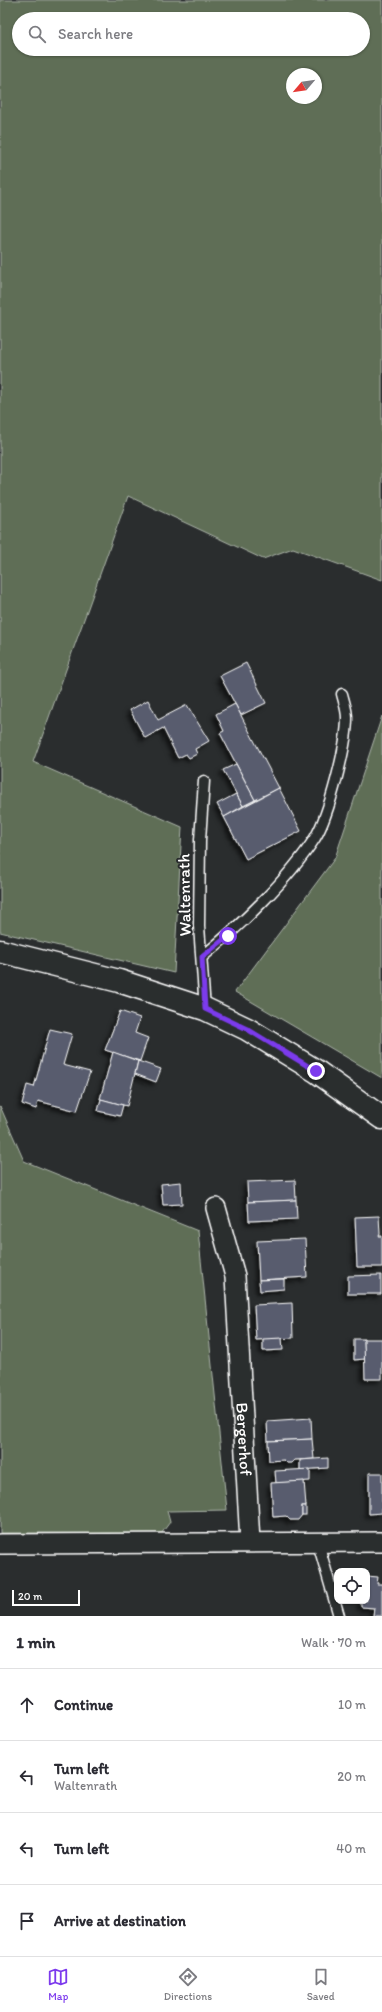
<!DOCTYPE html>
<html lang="en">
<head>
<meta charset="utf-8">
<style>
	:root { --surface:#fff; --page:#f7f7f7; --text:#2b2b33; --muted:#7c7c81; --line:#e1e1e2; --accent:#7c3aed }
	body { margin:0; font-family:Itim,sans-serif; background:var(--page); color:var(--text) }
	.controls { position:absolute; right:12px; bottom:12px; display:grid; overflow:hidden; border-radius:8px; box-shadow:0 1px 3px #0004 }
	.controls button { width:36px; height:36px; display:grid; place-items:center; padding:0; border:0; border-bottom:1px solid var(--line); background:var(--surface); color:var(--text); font:20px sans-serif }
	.compass { position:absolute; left:286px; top:68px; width:36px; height:36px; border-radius:50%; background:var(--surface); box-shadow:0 1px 3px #0004; rotate:241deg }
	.scale { position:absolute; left:12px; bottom:10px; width:68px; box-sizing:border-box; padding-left:4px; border:2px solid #fff; border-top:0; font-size:11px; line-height:14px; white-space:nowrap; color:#fff; -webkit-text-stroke:3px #2a2d2e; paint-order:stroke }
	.stop { position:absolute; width:12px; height:12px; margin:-9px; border:3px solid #7c3aed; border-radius:50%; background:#fff }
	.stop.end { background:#7c3aed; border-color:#fff; box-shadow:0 1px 4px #0008 }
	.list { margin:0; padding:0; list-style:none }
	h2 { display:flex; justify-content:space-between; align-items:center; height:52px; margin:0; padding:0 16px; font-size:17px }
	h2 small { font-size:13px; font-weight:400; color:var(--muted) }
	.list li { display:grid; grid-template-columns:26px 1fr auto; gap:12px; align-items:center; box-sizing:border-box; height:72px; padding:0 16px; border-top:1px solid var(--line) }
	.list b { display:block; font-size:15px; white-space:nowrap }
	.list p { margin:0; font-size:13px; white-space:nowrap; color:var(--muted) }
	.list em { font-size:13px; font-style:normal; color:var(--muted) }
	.icon { flex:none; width:22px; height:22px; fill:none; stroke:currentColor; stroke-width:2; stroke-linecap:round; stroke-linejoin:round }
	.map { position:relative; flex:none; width:382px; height:1616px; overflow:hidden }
	.search { position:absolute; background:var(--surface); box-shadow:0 1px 3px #0004; left:12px; right:12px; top:12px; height:44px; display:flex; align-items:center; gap:10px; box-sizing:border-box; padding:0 14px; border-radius:22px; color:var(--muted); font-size:15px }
	.sheet { height:340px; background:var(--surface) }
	nav { display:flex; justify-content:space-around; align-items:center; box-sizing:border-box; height:56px; border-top:1px solid var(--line); background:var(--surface); font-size:11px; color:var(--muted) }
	nav a { display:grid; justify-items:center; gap:2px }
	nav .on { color:var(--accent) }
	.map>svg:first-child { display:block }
	.green { fill:#5e6e57; stroke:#aeb6ab; fill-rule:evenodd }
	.building { fill:#585c6e; stroke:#fff; filter:url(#shadow) }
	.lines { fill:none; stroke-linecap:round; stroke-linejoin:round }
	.service-casing { stroke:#fff; stroke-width:13 }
	.minor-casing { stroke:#fff; stroke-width:22 }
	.tertiary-casing { stroke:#fff; stroke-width:25 }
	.service { stroke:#2a2d2e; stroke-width:10 }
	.minor { stroke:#2a2d2e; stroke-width:19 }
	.tertiary { stroke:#2a2d2e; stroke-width:22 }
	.route { stroke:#7c3aed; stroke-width:5 }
	.labels { text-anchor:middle; stroke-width:4; stroke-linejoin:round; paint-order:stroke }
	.street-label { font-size:17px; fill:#fff; stroke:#2a2d2e }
</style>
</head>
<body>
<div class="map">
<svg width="382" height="1616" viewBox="0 0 382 1616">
	<defs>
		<filter id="shadow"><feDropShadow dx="-3.5" dy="3.5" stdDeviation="2" flood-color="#0009"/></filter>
	</defs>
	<rect width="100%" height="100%" fill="#2a2d2e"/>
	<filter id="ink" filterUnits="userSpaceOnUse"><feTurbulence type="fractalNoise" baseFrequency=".025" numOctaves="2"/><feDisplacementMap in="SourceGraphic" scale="8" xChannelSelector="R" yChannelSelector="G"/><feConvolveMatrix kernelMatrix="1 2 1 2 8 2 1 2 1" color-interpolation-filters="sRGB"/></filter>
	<g filter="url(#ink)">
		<g class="green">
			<path d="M 0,0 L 382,0 L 382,580 L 293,548 L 263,559 L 128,496 L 33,762 L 182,827 L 174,973 L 0,932 ZM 19,19 L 363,19 L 363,49 L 19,49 ZM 292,74 L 316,74 L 316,98 L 292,98 Z"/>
			<path d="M 382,716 L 382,1078 L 235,992 L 335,858 Z"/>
			<path d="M 0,1106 L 24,1161 L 198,1231 L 227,1510 L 167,1511 L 170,1522 L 161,1534 L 0,1533 Z"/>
		</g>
		<g class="building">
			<path d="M 246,663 L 266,703 L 241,715 L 220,676 Z"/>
			<path d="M 148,700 L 158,720 L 187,705 L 209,741 L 195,749 L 197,754 L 189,758 L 186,754 L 178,758 L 163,728 L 145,738 L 130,710 Z"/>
			<path d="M 235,704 L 279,788 L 255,800 L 220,733 L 224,731 L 216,714 Z"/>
			<path d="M 236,764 L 255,800 L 243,806 L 223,770 Z"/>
			<path d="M 279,788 L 301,831 L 246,859 L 224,817 Z"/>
			<path d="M 236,794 L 243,806 L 224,817 L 217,804 Z"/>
			<path d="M 120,1011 L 140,1018 L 135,1033 L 148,1038 L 140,1061 L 105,1050 Z"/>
			<path d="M 50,1029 L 72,1034 L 63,1065 L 90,1072 L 77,1111 L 38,1101 L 36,1109 L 22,1104 L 27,1085 L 34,1087 Z"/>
			<path d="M 113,1052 L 138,1061 L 127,1106 L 100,1099 Z"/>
			<path d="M 138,1061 L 161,1069 L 156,1082 L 135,1074 Z"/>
			<path d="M 101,1099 L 123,1105 L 120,1116 L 98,1111 Z"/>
			<path d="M 295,1180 L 296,1200 L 248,1202 L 247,1182 Z"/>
			<path d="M 181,1182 L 182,1204 L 163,1205 L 161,1184 Z"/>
			<path d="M 296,1200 L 297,1219 L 249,1221 L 248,1202 Z"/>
			<path d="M 379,1216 L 380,1234 L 379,1236 L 382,1236 L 382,1267 L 357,1267 L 355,1217 Z"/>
			<path d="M 305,1239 L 307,1277 L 259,1280 L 257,1241 Z"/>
			<path d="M 381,1275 L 381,1294 L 348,1294 L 348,1276 Z"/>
			<path d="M 284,1279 L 284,1289 L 260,1291 L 259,1280 Z"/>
			<path d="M 292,1303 L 293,1338 L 256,1340 L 254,1305 Z"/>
			<path d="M 282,1338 L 283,1350 L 263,1351 L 263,1339 Z"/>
			<path d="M 354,1339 L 364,1339 L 365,1359 L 354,1360 Z"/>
			<path d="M 364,1339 L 382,1339 L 382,1379 L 365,1379 Z"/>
			<path d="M 311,1418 L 312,1439 L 268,1441 L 267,1421 Z"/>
			<path d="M 312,1439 L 314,1459 L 295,1460 L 292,1463 L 287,1463 L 284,1460 L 269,1461 L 268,1441 Z"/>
			<path d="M 328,1458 L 328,1468 L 300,1470 L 300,1460 Z"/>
			<path d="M 310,1469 L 310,1481 L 276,1483 L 275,1471 Z"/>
			<path d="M 369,1473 L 382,1473 L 382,1513 L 369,1514 Z"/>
			<path d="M 304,1481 L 306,1506 L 302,1506 L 302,1515 L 298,1520 L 290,1520 L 286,1516 L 273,1517 L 271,1483 Z"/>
			<rect x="302" y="1506" width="4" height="9"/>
			<path d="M 367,1576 L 378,1577 L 377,1584 L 382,1584 L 382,1616 L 373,1616 L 374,1608 L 361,1607 L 361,1601 L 367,1601 Z"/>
		</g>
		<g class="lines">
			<g class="service-casing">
				<g id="service">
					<path d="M 204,781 L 200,840 L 199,926 L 205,1009"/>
					<path d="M 202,957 C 240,926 288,880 315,838 C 329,815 347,745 347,718 C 347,710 344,702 342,694"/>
					<path d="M 318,1543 L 339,1616"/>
				</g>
			</g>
			<g class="minor-casing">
				<g id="minor">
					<path id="s1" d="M 216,1208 L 235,1276 L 250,1542"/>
					<path d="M 0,1544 L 382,1542"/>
				</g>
			</g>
			<g class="tertiary-casing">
				<path id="tertiary" d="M 0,951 L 119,981 L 205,1009 L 247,1029 L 316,1071 L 382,1118"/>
			</g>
			<use href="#service" class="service"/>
			<use href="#minor" class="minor"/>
			<use href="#tertiary" class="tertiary"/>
		</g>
	</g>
	<g class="lines" filter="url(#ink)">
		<path class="route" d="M 228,936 L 202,957 L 205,1009 L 247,1029 L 316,1071"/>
	</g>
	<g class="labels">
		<g class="street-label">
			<text transform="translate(184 895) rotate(-91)" y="6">Waltenrath</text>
			<text dy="6" stroke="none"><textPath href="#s1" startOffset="234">Bergerhof</textPath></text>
		</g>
	</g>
</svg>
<div class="controls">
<button><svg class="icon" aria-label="locate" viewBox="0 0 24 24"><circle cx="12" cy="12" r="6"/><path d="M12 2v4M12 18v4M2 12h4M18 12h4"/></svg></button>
</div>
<svg class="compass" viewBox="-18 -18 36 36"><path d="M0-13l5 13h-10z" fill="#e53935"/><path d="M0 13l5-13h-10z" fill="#7c7c81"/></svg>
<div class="scale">20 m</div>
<div class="stop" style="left:228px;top:936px"></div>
<div class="stop end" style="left:316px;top:1071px"></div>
<div class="search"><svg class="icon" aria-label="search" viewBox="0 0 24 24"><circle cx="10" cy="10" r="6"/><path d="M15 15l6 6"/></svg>Search here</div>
</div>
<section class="sheet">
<h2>1 min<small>Walk · 70 m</small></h2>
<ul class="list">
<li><svg class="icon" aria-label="ahead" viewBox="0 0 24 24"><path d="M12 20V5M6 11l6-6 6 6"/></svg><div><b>Continue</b></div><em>10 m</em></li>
<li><svg class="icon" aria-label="left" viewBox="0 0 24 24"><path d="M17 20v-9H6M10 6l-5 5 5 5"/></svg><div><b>Turn left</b><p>Waltenrath</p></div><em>20 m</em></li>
<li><svg class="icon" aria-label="left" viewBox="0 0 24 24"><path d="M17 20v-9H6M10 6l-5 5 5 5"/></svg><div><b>Turn left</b></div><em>40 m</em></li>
<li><svg class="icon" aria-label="arrive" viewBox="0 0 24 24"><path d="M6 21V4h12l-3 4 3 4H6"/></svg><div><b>Arrive at destination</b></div></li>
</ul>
</section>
<nav>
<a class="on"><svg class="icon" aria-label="map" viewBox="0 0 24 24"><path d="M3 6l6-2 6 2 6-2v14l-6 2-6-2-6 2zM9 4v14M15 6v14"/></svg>Map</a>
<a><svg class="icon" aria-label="directions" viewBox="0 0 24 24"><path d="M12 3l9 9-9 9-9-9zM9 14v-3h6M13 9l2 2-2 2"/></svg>Directions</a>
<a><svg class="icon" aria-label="saved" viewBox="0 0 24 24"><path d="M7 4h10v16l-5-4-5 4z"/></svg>Saved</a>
</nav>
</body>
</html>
